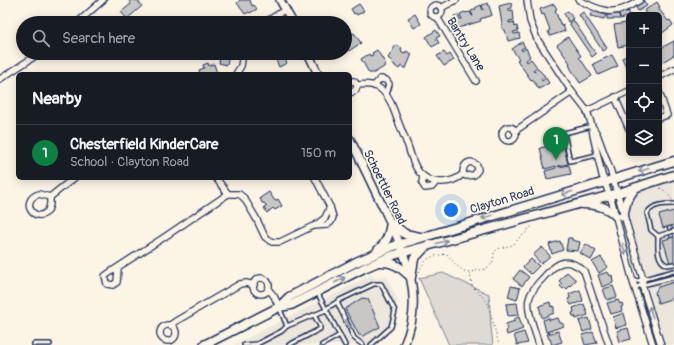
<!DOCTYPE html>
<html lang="en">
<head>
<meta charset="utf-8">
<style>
	:root { --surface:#171b24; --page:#20242c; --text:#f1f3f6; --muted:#9ea1a6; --line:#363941; --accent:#0b8043 }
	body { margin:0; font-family:Pangolin,sans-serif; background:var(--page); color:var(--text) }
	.controls { position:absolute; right:12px; top:12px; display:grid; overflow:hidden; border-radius:6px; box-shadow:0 2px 10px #0003 }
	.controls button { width:36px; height:36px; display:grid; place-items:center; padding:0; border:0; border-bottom:1px solid var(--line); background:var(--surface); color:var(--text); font:20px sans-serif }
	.you { position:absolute; left:451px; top:210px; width:14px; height:14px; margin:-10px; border:3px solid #fff; border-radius:50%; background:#1a73e8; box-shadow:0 0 0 6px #1a73e833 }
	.badge { display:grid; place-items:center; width:26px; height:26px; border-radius:50%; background:var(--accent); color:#fff; font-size:13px; font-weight:700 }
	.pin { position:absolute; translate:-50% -33px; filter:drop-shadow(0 1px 2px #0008) }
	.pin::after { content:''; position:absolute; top:21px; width:14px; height:12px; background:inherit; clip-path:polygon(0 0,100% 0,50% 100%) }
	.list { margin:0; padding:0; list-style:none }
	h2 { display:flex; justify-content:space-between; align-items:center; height:52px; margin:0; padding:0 16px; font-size:17px }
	h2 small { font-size:13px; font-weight:400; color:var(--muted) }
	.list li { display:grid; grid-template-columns:26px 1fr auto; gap:12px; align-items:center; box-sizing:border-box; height:56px; padding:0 16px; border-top:1px solid var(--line) }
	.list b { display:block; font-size:15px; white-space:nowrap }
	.list p { margin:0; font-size:13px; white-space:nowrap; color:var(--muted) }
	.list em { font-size:13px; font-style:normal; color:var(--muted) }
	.icon { flex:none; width:22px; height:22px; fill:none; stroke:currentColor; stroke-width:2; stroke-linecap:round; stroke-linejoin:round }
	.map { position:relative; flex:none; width:674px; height:345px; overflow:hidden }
	.search { position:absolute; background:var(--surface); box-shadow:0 2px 10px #0003; left:16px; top:16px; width:336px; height:44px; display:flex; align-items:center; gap:10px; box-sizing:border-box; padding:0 14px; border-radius:22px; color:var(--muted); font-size:15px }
	.panel { position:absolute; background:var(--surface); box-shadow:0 2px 10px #0003; left:16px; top:72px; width:336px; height:108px; border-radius:6px }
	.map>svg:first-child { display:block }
	.built { fill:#ece7dc }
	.green { fill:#dfdbd4; stroke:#7d8599 }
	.building { fill:#c8c7c6; stroke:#1b2f5e }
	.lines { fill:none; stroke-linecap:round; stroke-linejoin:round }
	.service-casing { stroke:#1b2f5e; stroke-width:6 }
	.minor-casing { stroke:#1b2f5e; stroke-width:8 }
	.tertiary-casing { stroke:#1b2f5e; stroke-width:10 }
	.secondary-casing { stroke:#1b2f5e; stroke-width:11 }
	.path { stroke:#1b2f5e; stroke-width:1; stroke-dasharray:1 3; stroke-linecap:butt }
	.service { stroke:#fcf5e5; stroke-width:3 }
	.minor { stroke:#fcf5e5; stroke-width:5.5 }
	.tertiary { stroke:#fcf5e5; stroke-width:7 }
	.secondary { stroke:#fcf5e5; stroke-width:8 }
	.oneway { stroke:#8c92a2 }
	.labels { text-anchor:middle; stroke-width:3.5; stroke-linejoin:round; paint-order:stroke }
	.street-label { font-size:12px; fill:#1b2f5e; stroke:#fcf5e5 }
</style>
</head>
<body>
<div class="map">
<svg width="674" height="345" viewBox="0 0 674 345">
	<rect width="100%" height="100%" fill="#fcf5e5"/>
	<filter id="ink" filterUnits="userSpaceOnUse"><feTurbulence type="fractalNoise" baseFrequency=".025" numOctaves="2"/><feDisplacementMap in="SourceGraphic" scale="8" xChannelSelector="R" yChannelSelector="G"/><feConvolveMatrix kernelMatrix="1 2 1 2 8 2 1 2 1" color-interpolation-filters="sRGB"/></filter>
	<g filter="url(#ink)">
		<g class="built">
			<path d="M 674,181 L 674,345 L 666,345 L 650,294 L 628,212 L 633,198 L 640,192 Z"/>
			<path d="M 371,275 L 376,279 L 386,275 L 399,303 L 396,305 L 398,313 L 392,329 L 375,345 L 234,345 Z"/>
		</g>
		<path class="green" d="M 443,273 L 489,294 L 491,327 L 493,345 L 449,345 L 419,278 Z"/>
		<g class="building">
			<path d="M 129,0 L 137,0 L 142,6 L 127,19 L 121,12 L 131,4 Z"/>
			<path d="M 240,0 L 250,0 L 252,6 L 254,5 L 257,9 L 250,13 L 249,12 L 245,14 L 237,3 Z"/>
			<path d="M 644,1 L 647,6 L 638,11 L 636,7 Z"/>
			<path d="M 657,2 L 660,7 L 658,8 L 668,21 L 670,20 L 673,25 L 661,34 L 659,31 L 659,15 L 647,15 L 644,11 Z"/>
			<path d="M 488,3 L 492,15 L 480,19 L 481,21 L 458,28 L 454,16 L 458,15 L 460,19 L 462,19 L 460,14 L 465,12 L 466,13 L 470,12 L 472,16 L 473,16 L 471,11 L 476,9 L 475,8 L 481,5 L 483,10 L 482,5 Z"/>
			<path d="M 511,3 L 512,8 L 508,9 L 508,11 L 513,10 L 514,20 L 509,21 L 509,23 L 514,22 L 515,27 L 517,26 L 518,31 L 513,32 L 514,34 L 519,33 L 520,38 L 508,41 L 505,30 L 503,30 L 499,6 Z"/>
			<path d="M 359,4 L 364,11 L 357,15 L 356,13 L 354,14 L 351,9 Z"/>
			<path d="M 554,4 L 557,9 L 555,10 L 561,26 L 563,25 L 565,31 L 550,36 L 548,31 L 550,30 L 544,14 L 542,15 L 540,9 Z"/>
			<path d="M 568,11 L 573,19 L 568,22 L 564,13 Z"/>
			<path d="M 592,11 L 606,15 L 604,19 L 590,16 Z"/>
			<path d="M 629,11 L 629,16 L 621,19 L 619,14 Z"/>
			<path d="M 583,12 L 607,48 L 604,51 L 602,50 L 579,15 Z"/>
			<path d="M 415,14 L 421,24 L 414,28 L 408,18 Z"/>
			<path d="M 619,14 L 620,19 L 607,19 L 607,15 Z"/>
			<path d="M 573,20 L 596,54 L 592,57 L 569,23 Z"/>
			<path d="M 626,23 L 629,32 L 629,45 L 618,47 L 614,25 Z"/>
			<path d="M 436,30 L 440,36 L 436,38 L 439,43 L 432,47 L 426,37 Z"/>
			<path d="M 354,33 L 361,43 L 347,52 L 345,48 L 345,35 L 347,38 Z"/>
			<path d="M 568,37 L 581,56 L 579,57 L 592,76 L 580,83 L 571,69 L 569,64 L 570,63 L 557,45 Z"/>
			<path d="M 674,41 L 674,55 L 659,64 L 659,49 Z"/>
			<path d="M 522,42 L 525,47 L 521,49 L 522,51 L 526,48 L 530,57 L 526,60 L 527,62 L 531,59 L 537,67 L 533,70 L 534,72 L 538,69 L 545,76 L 541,79 L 542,81 L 546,78 L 549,83 L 539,89 L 532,79 L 531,80 L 517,60 L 519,59 L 512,49 Z"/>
			<path d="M 396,45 L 402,48 L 401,50 L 402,53 L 405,54 L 406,51 L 412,54 L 406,68 L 404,68 L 401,66 L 399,69 L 395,66 L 395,65 L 391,63 L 392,60 L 390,60 L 388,58 Z"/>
			<path d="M 377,50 L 385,63 L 384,67 L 374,73 L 369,73 L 361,59 L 369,54 L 370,56 L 373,55 L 372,53 Z"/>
			<path d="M 444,52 L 447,56 L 450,54 L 454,60 L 444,66 L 437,56 Z"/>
			<path d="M 221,53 L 231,53 L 229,54 L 227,65 L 219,63 Z"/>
			<path d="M 272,53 L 281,53 L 287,63 L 279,67 L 275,58 L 272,59 L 270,54 Z"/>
			<path d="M 612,55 L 618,66 L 598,75 L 593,64 Z"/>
			<path d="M 629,55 L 629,73 L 622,58 Z"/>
			<path d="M 208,63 L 209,66 L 214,64 L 217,73 L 212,74 L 200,74 L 199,70 L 204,68 L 203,65 Z"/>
			<path d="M 563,143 L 568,164 L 558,166 L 559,167 L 569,165 L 571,174 L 547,179 L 545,171 L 556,168 L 556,166 L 545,169 L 540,148 Z"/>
			<path d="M 269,192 L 275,201 L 278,199 L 282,206 L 275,210 L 273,208 L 267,213 L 264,208 L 267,206 L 264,203 L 262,203 L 260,198 Z"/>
			<path d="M 674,211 L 674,225 L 663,228 L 659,215 Z"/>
			<path d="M 672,226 L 674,237 L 670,238 L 667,227 Z"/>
			<path d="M 674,237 L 674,262 L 670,263 L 663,240 Z"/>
			<path d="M 568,238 L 572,238 L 572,240 L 580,242 L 578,251 L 566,250 Z"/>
			<path d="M 560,241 L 563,250 L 552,254 L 549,244 Z"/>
			<path d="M 586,244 L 596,251 L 591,260 L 580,253 Z"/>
			<path d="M 542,247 L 550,256 L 541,264 L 533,255 Z"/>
			<path d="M 601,257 L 608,267 L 599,273 L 592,262 Z"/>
			<path d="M 531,259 L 539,266 L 531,274 L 523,267 Z"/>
			<path d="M 520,270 L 529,277 L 522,286 L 513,279 Z"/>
			<path d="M 567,272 L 576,280 L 567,289 L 565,287 L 563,289 L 560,286 L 562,284 L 559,281 Z"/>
			<path d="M 608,272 L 610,276 L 612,275 L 613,283 L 602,287 L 598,275 Z"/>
			<path d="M 674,282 L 674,298 L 658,303 L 655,293 L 658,287 Z"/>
			<path d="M 511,286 L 520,288 L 517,300 L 508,297 Z"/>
			<path d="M 613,286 L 617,297 L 607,300 L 603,289 Z"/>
			<path d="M 580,290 L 583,301 L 571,305 L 568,299 L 570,298 L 569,294 Z"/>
			<path d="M 362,298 L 368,299 L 380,327 L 363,336 L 359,335 L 345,309 Z"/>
			<path d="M 618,300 L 620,304 L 622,303 L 623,306 L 621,307 L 622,311 L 611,314 L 607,303 Z"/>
			<path d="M 550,302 L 551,307 L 554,306 L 554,313 L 542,318 L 539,306 Z"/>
			<path d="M 517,303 L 519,315 L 508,316 L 506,304 Z"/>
			<path d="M 584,304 L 588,315 L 576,319 L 575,316 L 573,316 L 572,313 L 574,312 L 573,308 Z"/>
			<path d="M 624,313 L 627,325 L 616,328 L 613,317 Z"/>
			<path d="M 519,317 L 523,329 L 507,335 L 506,331 L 507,330 L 506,324 L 515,321 L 514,319 Z"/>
			<path d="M 549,318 L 549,320 L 558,318 L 560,323 L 562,323 L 564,326 L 546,332 L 543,320 Z"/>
			<path d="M 589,318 L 592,329 L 583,332 L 579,321 Z"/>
			<path d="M 628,328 L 631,339 L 620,342 L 617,331 Z"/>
			<path d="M 558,331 L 562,342 L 552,345 L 550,339 L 549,339 L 547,334 Z"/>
			<path d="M 524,332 L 528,343 L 517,345 L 514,335 Z"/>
			<path d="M 593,332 L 597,343 L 585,345 L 582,335 Z"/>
		</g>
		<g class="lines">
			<g class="service-casing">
				<g id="service">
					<path d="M 592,126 L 564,133 L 570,161 L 597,155"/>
					<path d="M 658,236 L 651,230 L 647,213 C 653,204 664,204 674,204"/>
					<path d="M 658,236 C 658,246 656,260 667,265 L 674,264"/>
					<path d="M 658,236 L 674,231"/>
					<path d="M 633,282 L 674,271"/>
					<path d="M 635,287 L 674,277"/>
					<path d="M 317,292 L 345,345"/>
					<path d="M 337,302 L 354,338 L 363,345"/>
					<path d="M 326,309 L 340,300 L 374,284 L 381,284 L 395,311 L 391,327 L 371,345"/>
					<path d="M 287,326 L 326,310"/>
					<path d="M 34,345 L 34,344 L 50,344"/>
					<path d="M 244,345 L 257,344"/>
					<path d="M 257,345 L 257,344 L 282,331 L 287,326 L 279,307"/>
					<path d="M 289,345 L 320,329 L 320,326 L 314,315"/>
					<path d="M 322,345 L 340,335"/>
				</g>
			</g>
			<g class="minor-casing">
				<g id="minor">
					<path d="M 527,0 L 530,21 L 537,39 L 572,92 L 587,111 L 592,126 L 597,134 L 611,172 L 643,279 L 642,285 L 661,345"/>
					<path d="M 579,0 C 604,13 615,17 640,0"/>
					<circle cx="436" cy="11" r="6"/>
					<path d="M 441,8 L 456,0"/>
					<path d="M 437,17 L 476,81"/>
					<path d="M 77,23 L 103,0"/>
					<path d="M 264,23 L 286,9"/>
					<path d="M 236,74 L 241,66 L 243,53"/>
					<path d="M 659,77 L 674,69"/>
					<path d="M 0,79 L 40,53"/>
					<path d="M 350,81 L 354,81 L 357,85 C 375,83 383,87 391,103 C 397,118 402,132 408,146 C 411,155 413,165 419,172 C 430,185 451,185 463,174"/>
					<path d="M 374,86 L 380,79 L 386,80 L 389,84 L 386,94"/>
					<path d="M 659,92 L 667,115 L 659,118"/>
					<path d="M 350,93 L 356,90 L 357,85"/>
					<path d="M 615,97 L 629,129"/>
					<path d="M 587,111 L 629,91"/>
					<path d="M 592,127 L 593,135 L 602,175 L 612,202 L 633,282 L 653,345"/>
					<circle cx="509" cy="134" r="7"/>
					<path d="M 515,131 L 572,92"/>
					<path d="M 471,162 L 477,165 L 478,170 L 474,175 L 466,176 L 463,174 C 463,168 464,163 471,162 Z"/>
					<path d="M 423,176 L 422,183 L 425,188 L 432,187 L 436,182"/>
					<path d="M 216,178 L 228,194"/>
					<path d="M 39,194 L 50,197 L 50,204 L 48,211 C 34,225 19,200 39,194 Z"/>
					<path d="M 50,197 L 74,178"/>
					<path d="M 316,225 L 325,218 L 330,207"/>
					<path d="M 118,268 L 117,282 L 113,285 L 107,284 L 105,276 L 112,271 L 163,238 L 228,194 L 239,194 L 244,198 L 256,218 L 265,237 L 272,242 L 280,242 L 313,226 L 327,225 L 331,222 L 333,217 L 330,207 L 315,178"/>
					<circle cx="261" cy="286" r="8"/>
					<path d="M 268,289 L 274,296 L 279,307"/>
					<circle cx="168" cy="333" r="8"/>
					<path d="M 170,325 L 176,321 L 240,284 L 246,283 L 254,285"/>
					<path d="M 539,345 C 536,333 526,311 529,299 C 531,291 537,284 543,278 C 556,263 566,255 584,271 L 609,345"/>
				</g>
			</g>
			<g class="tertiary-casing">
				<g id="tertiary">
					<path d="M 280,0 L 293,23"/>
					<path d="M 308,53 L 318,74"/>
					<path d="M 350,139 C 361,161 371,183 382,205 C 403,249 427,296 404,345"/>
				</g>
			</g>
			<g class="secondary-casing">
				<g id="secondary">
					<path d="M 583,204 C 595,204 608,207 616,216"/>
					<path d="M 623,216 L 627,200 L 635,188"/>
					<path d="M 391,223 L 405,234 L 420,237"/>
					<path d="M 378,250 C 387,243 389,234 391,223"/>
					<path d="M 380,262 C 394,261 401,268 411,277 L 414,259 L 425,247"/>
					<path d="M 279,307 L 289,297 L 356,262 L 391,247 L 674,161"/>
					<path d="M 204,345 L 279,307 L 291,305 L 364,268 L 394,255 L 625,191 L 674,175"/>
				</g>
			</g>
			<g class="path">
				<path d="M 660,188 L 667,192 L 672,200"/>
				<path d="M 419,272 C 425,257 432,256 447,254 L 457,266 L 464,271 L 470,272 L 485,269 L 491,265 L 493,261 L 494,253 L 497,249 L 513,245 L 519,238 L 527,232 L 529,228 L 533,226"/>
				<path d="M 470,273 L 472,286 L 483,297 L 488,304 L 499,345"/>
			</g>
			<use href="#service" class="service"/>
			<use href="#minor" class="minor"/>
			<use href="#tertiary" class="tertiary"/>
			<use href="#secondary" class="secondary"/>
		</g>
		<defs><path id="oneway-shaft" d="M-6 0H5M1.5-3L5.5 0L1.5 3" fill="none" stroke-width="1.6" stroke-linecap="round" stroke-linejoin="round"/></defs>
		<g class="oneway">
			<use href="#oneway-shaft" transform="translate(644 170) rotate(163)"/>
			<use href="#oneway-shaft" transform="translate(567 193) rotate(163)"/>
			<use href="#oneway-shaft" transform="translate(487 217) rotate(163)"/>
			<use href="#oneway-shaft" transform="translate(442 242) rotate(-15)"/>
			<use href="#oneway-shaft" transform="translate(624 249) rotate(75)"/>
			<use href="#oneway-shaft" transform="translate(340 280) rotate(-27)"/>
			<use href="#oneway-shaft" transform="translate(651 312) rotate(-107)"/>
			<use href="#oneway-shaft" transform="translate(348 325) rotate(65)"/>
		</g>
	</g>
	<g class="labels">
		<g class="street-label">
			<text transform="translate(466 44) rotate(58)" y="4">Bantry Lane</text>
			<text transform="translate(385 187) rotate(64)" y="4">Schoettler Road</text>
			<text transform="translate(502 200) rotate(-17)" y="4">Clayton Road</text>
		</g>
	</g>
</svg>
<div class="controls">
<button>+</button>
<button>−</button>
<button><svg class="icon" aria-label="locate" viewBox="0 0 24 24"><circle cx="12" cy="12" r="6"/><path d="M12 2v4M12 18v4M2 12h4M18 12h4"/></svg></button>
<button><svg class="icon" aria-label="layers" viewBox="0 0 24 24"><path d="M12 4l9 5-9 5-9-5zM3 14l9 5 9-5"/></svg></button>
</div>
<div class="you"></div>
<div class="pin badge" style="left:556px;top:160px">1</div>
<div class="search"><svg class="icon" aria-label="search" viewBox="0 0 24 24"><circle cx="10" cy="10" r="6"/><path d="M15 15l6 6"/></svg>Search here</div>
<section class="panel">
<h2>Nearby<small></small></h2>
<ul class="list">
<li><span class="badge">1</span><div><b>Chesterfield KinderCare</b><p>School · Clayton Road</p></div><em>150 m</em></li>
</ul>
</section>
</div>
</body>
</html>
